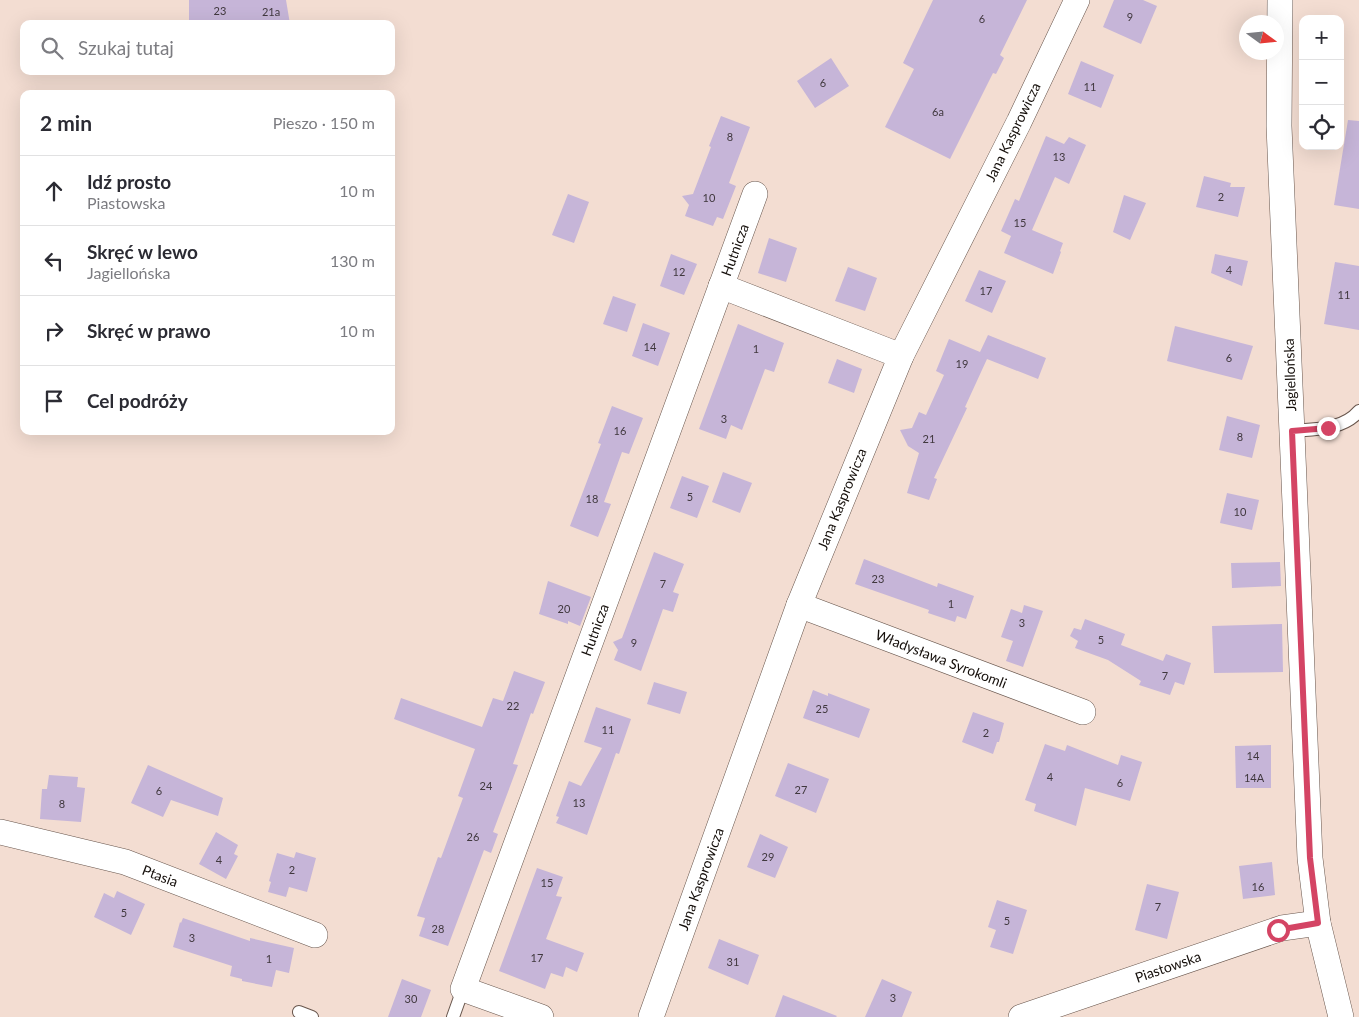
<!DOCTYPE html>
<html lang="pl">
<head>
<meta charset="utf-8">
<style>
	:root { --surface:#fff; --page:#f2f2f3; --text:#2b2b33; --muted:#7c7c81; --line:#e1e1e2 }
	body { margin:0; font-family:Lato,sans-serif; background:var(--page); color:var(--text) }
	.controls { position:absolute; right:15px; top:15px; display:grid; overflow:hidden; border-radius:10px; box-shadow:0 5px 20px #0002 }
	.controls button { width:45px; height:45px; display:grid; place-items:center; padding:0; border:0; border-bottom:1px solid var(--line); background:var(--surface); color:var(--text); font:25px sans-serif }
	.compass { position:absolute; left:1239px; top:15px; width:45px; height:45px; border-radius:50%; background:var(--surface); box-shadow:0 5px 20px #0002; rotate:105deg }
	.stop { position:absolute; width:15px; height:15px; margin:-11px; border:4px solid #d44464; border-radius:50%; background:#fff }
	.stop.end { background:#d44464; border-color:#fff; box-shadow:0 1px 5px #0008 }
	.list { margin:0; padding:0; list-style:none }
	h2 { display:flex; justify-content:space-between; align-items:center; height:65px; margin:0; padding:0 20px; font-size:21px }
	h2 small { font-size:16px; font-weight:400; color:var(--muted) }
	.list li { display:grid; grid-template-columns:32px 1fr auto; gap:15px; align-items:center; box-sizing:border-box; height:70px; padding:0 20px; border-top:1px solid var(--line) }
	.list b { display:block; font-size:19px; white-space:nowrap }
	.list p { margin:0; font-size:16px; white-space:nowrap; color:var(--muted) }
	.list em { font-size:16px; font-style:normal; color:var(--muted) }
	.icon { flex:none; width:28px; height:28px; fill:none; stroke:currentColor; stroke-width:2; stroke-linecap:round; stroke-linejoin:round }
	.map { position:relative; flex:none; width:1359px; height:1017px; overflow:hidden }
	.search { position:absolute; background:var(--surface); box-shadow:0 5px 20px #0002; left:20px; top:20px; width:375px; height:55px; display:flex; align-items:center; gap:12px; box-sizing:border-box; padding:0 18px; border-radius:10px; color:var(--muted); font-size:19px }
	.panel { position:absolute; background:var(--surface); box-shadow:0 5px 20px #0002; left:20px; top:90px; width:375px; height:345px; border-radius:10px }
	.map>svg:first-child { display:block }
	.building { fill:#c6b5d8 }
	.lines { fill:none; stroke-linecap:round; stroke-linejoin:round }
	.lane-casing { stroke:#68564d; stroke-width:14 }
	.street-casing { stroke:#68564d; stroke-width:26 }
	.lane { stroke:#fff; stroke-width:12 }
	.street { stroke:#fff; stroke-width:25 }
	.route { stroke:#d44464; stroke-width:6 }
	.labels { text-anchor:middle; stroke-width:4; stroke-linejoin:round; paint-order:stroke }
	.number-label { font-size:11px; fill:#40383e }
	.street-label { font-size:14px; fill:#140e0a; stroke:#fff }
</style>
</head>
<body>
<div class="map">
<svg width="1359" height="1017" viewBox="0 0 1359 1017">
	<rect width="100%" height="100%" fill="#f3ddd2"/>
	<g class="building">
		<path d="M 189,0 L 286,0 L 290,24 L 256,24 L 256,21 L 189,24 Z"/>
		<path d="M 933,0 L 1027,0 L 1000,55 L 1004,58 L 996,74 L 993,73 L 950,159 L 885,127 L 914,69 L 903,63 Z"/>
		<path d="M 1114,0 L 1143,0 L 1157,6 L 1141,44 L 1103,27 Z"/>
		<path d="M 831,58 L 849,86 L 815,108 L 797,81 Z"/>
		<path d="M 1081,61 L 1114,75 L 1101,108 L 1068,94 Z"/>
		<path d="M 721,116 L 750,127 L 729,183 L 736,186 L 723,219 L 717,217 L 713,226 L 685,216 L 689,205 L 682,196 L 693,194 L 711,147 L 709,146 Z"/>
		<path d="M 1348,120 L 1359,121 L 1359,209 L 1334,205 Z"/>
		<path d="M 1046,136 L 1064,144 L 1069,137 L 1086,145 L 1069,184 L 1055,177 L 1032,230 L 1063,243 L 1060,251 L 1061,252 L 1053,274 L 1004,253 L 1011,236 L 1001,231 L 1015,199 L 1019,201 Z"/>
		<path d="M 1204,176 L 1231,183 L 1230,187 L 1245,187 L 1238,217 L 1196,207 Z"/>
		<path d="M 568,194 L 589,202 L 574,243 L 552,235 Z"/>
		<path d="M 1124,195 L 1146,203 L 1130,240 L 1113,232 Z"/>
		<path d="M 769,238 L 797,248 L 786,282 L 758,273 Z"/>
		<path d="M 671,254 L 697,264 L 684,295 L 660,286 Z"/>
		<path d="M 1215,254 L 1248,261 L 1242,286 L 1211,273 Z"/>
		<path d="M 1335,262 L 1359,266 L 1359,330 L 1324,324 Z"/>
		<path d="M 848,267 L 877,278 L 865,311 L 835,301 Z"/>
		<path d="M 979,270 L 1006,281 L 992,313 L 965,301 Z"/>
		<path d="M 613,296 L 636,304 L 627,332 L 603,324 Z"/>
		<path d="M 643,323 L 670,333 L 658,366 L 632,356 Z"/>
		<path d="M 738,324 L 784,343 L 774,372 L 765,369 L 742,430 L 731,425 L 726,439 L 699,429 Z"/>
		<path d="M 1175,326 L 1253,346 L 1242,380 L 1167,361 Z"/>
		<path d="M 988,335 L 1046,358 L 1038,379 L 987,359 L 965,407 L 967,408 L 934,478 L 937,479 L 929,500 L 907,493 L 919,453 L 908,446 L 900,430 L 912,428 L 919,412 L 926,415 L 944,375 L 936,371 L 949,339 L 980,352 Z"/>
		<path d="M 837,359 L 862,369 L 854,393 L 828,383 Z"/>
		<path d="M 612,406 L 643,418 L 629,454 L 622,452 L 604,502 L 611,504 L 598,537 L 570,526 L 601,444 L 598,443 Z"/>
		<path d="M 1227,416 L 1260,425 L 1252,458 L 1219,450 Z"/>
		<path d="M 723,472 L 752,483 L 740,513 L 712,502 Z"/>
		<path d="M 682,476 L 709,486 L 697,518 L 670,508 Z"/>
		<path d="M 1227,493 L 1259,500 L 1252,530 L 1220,523 Z"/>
		<path d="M 654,552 L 684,564 L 673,592 L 679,594 L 673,612 L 663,609 L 641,671 L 614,660 L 618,650 L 613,642 L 622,638 Z"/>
		<path d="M 864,559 L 937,587 L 938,583 L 974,596 L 966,619 L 957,616 L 955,622 L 928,613 L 929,610 L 855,584 Z"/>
		<path d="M 1280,562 L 1281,586 L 1232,588 L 1231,563 Z"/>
		<path d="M 548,581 L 591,597 L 580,626 L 568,621 L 568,624 L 539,614 Z"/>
		<path d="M 1024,605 L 1043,611 L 1023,667 L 1006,661 L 1013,641 L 1001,637 L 1011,609 L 1022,613 Z"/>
		<path d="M 1085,619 L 1125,634 L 1121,645 L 1163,661 L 1166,654 L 1191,663 L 1184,685 L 1175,682 L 1170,695 L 1139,685 L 1141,681 L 1108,660 L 1075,648 L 1078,641 L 1070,636 L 1074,628 L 1081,630 Z"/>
		<path d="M 1282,624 L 1283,672 L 1214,673 L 1212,626 Z"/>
		<path d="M 514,671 L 545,682 L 533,714 L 531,713 L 513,764 L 518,765 L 493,832 L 498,834 L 491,853 L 484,850 L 448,946 L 419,936 L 425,918 L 417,916 L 438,857 L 441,858 L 463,798 L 458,796 L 475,749 L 394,719 L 401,698 L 482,727 L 493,698 L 503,701 Z"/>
		<path d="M 654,682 L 687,692 L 680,714 L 647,704 Z"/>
		<path d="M 813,690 L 828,696 L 828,693 L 870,709 L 859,738 L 803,718 Z"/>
		<path d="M 596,707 L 631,719 L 619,754 L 616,753 L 587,835 L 556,823 L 559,817 L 556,816 L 569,781 L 581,786 L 602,748 L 584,742 Z"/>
		<path d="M 973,712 L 1004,723 L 999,742 L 997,742 L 993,754 L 962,742 Z"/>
		<path d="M 1045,744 L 1065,751 L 1067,745 L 1118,765 L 1121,755 L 1142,762 L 1130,801 L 1085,788 L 1076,826 L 1034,811 L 1036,804 L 1025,800 Z"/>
		<path d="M 1271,745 L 1271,788 L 1236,788 L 1235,746 Z"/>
		<path d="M 788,763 L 829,779 L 816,813 L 775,796 Z"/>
		<path d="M 148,765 L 223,798 L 218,816 L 171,800 L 163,817 L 131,803 Z"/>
		<path d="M 49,775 L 78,777 L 77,787 L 85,788 L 81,822 L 40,819 L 42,789 L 47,789 Z"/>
		<path d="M 216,832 L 238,845 L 234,854 L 238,856 L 226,879 L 199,864 Z"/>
		<path d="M 760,834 L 788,847 L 775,878 L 747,867 Z"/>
		<path d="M 296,852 L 316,858 L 307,892 L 289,887 L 286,897 L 268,892 L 271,882 L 269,881 L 277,853 L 294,858 Z"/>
		<path d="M 1272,862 L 1275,895 L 1243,899 L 1239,866 Z"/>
		<path d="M 537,868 L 563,877 L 556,896 L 562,897 L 546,939 L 584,953 L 577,972 L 566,967 L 563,977 L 551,973 L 545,989 L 499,971 Z"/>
		<path d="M 1147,884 L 1179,892 L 1167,939 L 1135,930 Z"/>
		<path d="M 117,891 L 145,904 L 131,935 L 94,917 L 104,893 L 114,898 Z"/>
		<path d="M 997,900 L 1027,910 L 1013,954 L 990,947 L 996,930 L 988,927 Z"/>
		<path d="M 183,918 L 250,941 L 250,938 L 294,948 L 289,973 L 276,970 L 272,987 L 242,981 L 242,979 L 230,976 L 232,966 L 173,947 L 180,922 L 181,923 Z"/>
		<path d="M 719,939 L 759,955 L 748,985 L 708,968 Z"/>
		<path d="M 402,979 L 431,990 L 421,1017 L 388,1017 Z"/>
		<path d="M 882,979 L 912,992 L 902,1017 L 865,1017 Z"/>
		<path d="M 783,995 L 837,1016 L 836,1017 L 775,1017 Z"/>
	</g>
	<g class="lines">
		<g class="lane-casing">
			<g id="lane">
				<path d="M 1292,431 C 1315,429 1343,430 1359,411"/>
				<path d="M 299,1012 L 312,1017"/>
				<path d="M 453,1017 L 463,989"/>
			</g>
		</g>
		<g class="street-casing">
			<g id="street">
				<path d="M 1280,0 L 1279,126 L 1310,858 L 1318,923 L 1341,1017"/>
				<path d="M 721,286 L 901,356"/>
				<path d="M 799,605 L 1083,712"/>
				<path d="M 0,832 L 125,862 L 315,935"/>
				<path d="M 541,1017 L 463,989 L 755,194"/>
				<path d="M 651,1017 L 799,605 L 901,356 L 1019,122 L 1077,0"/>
				<path d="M 1021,1017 L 1282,928 L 1318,923"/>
			</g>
		</g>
		<use href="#lane" class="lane"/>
		<use href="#street" class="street"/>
	</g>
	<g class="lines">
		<path class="route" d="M 1278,930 L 1318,923 L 1310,858 L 1292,431 L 1328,428"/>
	</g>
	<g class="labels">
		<g class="number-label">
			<text x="220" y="15">23</text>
			<text x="271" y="16">21a</text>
			<text x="1130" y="21">9</text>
			<text x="982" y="23">6</text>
			<text x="823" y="87">6</text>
			<text x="1090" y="91">11</text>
			<text x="938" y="116">6a</text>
			<text x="730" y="141">8</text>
			<text x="1059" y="161">13</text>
			<text x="1221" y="201">2</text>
			<text x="709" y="202">10</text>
			<text x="1020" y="227">15</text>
			<text x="1229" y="274">4</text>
			<text x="679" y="276">12</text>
			<text x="986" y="295">17</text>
			<text x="1344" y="299">11</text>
			<text x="650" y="351">14</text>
			<text x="756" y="353">1</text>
			<text x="1229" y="362">6</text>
			<text x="962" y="368">19</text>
			<text x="724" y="423">3</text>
			<text x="620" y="435">16</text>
			<text x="1240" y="441">8</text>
			<text x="929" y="443">21</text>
			<text x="690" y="501">5</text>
			<text x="592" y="503">18</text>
			<text x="1240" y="516">10</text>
			<text x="878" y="583">23</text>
			<text x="663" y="588">7</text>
			<text x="951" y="608">1</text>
			<text x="564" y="613">20</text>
			<text x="1022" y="627">3</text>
			<text x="1101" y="644">5</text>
			<text x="634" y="647">9</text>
			<text x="1165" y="680">7</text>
			<text x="513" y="710">22</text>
			<text x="822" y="713">25</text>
			<text x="608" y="734">11</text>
			<text x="986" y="737">2</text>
			<text x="1253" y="760">14</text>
			<text x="1050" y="781">4</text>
			<text x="1254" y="782">14A</text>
			<text x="1120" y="787">6</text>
			<text x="486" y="790">24</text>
			<text x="801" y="794">27</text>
			<text x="159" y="795">6</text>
			<text x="579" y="807">13</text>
			<text x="62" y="808">8</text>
			<text x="473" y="841">26</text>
			<text x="768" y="861">29</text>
			<text x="219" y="864">4</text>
			<text x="292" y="874">2</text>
			<text x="547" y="887">15</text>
			<text x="1258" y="891">16</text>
			<text x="1158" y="911">7</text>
			<text x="124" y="917">5</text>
			<text x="1007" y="925">5</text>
			<text x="438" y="933">28</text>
			<text x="192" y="942">3</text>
			<text x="537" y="962">17</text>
			<text x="269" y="963">1</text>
			<text x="733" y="966">31</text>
			<text x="893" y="1002">3</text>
			<text x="411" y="1003">30</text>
		</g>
		<g class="street-label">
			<text transform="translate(1013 132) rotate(-64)" y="5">Jana Kasprowicza</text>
			<text transform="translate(735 250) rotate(-70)" y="5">Hutnicza</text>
			<text transform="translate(1290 375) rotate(-92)" y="5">Jagiellońska</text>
			<text transform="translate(842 499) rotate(-68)" y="5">Jana Kasprowicza</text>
			<text transform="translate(595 630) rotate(-70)" y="5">Hutnicza</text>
			<text transform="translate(941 659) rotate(21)" y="5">Władysława Syrokomli</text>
			<text transform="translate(160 876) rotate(21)" y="5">Ptasia</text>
			<text transform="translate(701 879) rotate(-70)" y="5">Jana Kasprowicza</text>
			<text transform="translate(1168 967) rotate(-19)" y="5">Piastowska</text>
		</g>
	</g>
</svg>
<div class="controls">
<button>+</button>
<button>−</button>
<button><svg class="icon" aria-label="locate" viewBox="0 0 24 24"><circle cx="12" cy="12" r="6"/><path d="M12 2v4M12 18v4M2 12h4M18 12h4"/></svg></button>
</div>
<svg class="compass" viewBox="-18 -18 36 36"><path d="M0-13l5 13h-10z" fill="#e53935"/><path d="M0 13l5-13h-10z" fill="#7c7c81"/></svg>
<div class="stop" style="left:1278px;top:930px"></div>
<div class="stop end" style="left:1328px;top:428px"></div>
<div class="search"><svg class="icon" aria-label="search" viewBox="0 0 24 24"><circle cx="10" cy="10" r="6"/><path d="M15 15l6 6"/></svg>Szukaj tutaj</div>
<section class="panel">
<h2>2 min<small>Pieszo · 150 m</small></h2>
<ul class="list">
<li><svg class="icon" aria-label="ahead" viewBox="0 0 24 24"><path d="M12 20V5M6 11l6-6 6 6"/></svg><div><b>Idź prosto</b><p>Piastowska</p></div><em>10 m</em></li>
<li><svg class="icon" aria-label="left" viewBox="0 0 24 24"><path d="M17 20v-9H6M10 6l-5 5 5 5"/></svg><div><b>Skręć w lewo</b><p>Jagiellońska</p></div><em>130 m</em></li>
<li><svg class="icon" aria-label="right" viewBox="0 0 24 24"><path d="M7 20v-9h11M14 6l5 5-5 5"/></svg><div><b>Skręć w prawo</b></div><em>10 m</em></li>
<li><svg class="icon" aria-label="arrive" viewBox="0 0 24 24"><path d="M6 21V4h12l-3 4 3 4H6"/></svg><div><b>Cel podróży</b></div></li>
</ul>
</section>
</div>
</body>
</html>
